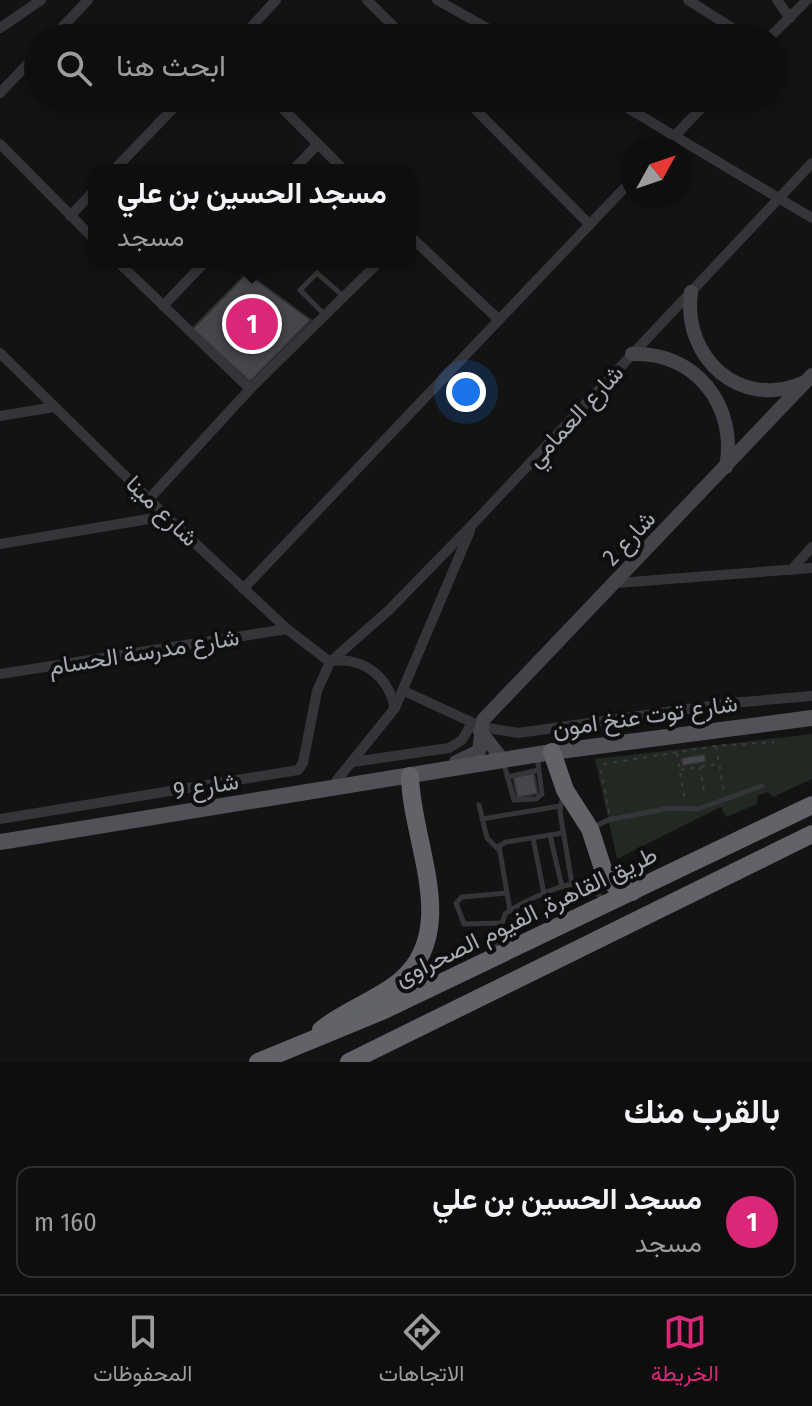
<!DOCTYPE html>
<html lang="ar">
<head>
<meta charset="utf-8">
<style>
	:root { --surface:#0e0e0f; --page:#1c1c1d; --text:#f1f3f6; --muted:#9b9c9e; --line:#2e2e2f; --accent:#db2777 }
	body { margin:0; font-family:"Fira Sans Condensed",Vazirmatn,sans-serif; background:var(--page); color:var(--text); direction:rtl }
	.compass { position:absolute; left:620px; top:136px; width:72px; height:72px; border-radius:50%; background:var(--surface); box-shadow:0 4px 20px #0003; rotate:50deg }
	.you { position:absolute; left:466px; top:392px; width:28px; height:28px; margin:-20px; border:6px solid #fff; border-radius:50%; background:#1a73e8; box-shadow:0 0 0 12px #1a73e833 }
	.badge { display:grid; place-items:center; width:52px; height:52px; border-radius:50%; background:var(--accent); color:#fff; font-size:26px; font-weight:700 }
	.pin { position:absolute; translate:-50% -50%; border:4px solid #fff; box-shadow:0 2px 8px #0006 }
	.popup { position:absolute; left:88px; top:164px; width:328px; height:104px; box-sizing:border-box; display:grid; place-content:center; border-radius:16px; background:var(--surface); filter:drop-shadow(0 2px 6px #0005); font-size:26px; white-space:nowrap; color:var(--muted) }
	.popup b { font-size:30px; color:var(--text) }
	.popup::after { content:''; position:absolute; left:50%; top:100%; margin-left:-16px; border:16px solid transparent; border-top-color:var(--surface) }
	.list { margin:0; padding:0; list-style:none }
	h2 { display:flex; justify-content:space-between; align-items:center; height:104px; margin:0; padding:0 32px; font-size:34px }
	h2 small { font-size:26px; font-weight:400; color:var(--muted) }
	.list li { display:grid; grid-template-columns:52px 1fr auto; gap:24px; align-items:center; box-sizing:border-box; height:112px; margin:0 16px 16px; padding:0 16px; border:2px solid var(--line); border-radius:16px }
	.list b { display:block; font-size:30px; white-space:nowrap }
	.list p { margin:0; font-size:26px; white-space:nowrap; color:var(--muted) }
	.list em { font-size:26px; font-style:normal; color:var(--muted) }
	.icon { flex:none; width:44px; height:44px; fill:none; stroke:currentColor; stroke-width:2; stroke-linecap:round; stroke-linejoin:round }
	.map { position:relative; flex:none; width:812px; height:1062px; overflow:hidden; direction:ltr }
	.search { position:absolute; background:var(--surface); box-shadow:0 4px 20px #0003; left:24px; right:24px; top:24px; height:88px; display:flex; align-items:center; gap:20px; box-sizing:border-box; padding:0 28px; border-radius:44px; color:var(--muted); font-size:30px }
	.sheet { height:232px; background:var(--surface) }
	nav { display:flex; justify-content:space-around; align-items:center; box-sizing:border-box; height:112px; border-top:2px solid var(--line); background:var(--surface); font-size:22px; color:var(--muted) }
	nav a { display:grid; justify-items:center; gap:4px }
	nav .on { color:var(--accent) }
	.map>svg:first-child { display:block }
	.green { fill:#222923 }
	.building { fill:#454649; stroke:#2e2d30; stroke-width:2 }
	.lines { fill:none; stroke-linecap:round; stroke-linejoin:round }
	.path { stroke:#3b3c40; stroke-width:2; stroke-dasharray:4 6; stroke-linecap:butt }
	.lane { stroke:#353539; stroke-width:5 }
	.street { stroke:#353539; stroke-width:10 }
	.secondary { stroke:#434449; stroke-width:14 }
	.primary { stroke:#515258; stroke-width:16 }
	.highway { stroke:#616369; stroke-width:18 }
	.labels { text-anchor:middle; stroke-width:8; stroke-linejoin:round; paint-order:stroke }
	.street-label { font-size:24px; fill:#a6aab3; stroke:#0e0e0f }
</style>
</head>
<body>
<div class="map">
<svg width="812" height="1062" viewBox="0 0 812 1062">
	<rect width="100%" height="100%" fill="#131314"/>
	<path class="green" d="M 812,734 L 812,779 L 773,797 L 768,792 L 757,796 L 757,804 L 726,817 L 721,807 L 617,859 L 595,759 Z"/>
	<g class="building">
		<path d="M 247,273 L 311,320 L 250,382 L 192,329 Z"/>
		<path d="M 705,754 L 706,762 L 682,766 L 681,758 Z"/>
		<path d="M 534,773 L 538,794 L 517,798 L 513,777 Z"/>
	</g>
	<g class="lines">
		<g class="path">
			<path d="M 716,746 L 724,791"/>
			<path d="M 677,753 L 685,802"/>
			<path d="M 700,767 L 705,797"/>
			<path d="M 681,770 L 718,764"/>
			<path d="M 609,813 L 601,770 L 604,764 L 716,746 L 774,742"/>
		</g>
		<g class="lane">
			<path d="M 325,315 L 300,290 L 317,273 L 343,296"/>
			<path d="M 504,764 L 514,800 L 536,799 L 542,794 L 537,756"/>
			<path d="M 507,777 L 538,770"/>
			<path d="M 563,794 L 560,812 L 572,884"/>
			<path d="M 479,805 L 487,838 L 498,849"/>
			<path d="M 482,819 L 560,806"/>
			<path d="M 594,827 L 608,820 L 670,808 L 698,809 L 762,786"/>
			<path d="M 550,835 L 562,887"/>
			<path d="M 533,838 L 544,894"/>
			<path d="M 510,910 L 499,846 L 506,842 L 563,833"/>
			<path d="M 500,923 L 464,924 L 456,903 L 462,897 L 507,893"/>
			<path d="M 493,951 L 505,914 C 518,904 567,880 583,884 C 592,886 597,893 603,900"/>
		</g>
		<g class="street">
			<path d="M 367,0 L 405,38"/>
			<path d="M 437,0 L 505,38"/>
			<path d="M 688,0 L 748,38"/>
			<path d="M 777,0 L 790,18"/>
			<path d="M 0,28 L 41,0"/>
			<path d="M 52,38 L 88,0"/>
			<path d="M 241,38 L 276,0"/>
			<path d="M 769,38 L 807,0"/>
			<path d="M 0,93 L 38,53"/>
			<path d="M 272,98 L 344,170"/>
			<path d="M 464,98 L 590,225"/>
			<path d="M 611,98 L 812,218"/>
			<path d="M 0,144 L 94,239"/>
			<path d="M 663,148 L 711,98"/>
			<path d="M 114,170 L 183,98"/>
			<path d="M 293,170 L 318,144"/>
			<path d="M 70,216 L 94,191"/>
			<path d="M 410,236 L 499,320"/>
			<path d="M 118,262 L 250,389"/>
			<path d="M 163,306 L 205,262"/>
			<path d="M 0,353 L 166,516 L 287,629 L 330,662"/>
			<path d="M 0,416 L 54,407"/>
			<path d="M 149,499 L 250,389 L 379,262"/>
			<path d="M 0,544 L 166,516"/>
			<path d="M 791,570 L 812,547"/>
			<path d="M 617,583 L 812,568"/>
			<path d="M 243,589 L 632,180"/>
			<path d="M 332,661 C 365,657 388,677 395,708"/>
			<path d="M 0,674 L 287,629"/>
			<path d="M 404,691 L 482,727 L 518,733 L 731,703 L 812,696"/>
			<path d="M 353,762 L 449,748 L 462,740 L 472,723"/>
			<path d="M 335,790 L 337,780 L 395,708 L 470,531"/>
			<path d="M 0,819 L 298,770 L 303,763 L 317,691 L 330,662 L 389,610 L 472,525 L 812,163"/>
		</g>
		<g class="secondary">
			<path d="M 691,292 C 682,357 739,410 803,383"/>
			<path d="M 632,354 C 695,351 738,406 726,467"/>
			<path d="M 480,731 L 503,760"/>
			<path d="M 456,762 L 479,751 L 483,720 L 812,375"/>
		</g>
		<path class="primary" d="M 0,842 L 552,752 L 812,718"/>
		<g class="highway">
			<path d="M 552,752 L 565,790 L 590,829 L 605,875 L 616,887 L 632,892"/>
			<path d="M 321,1030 C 345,1010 376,1001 400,981 C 461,930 411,842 410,776"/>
			<path d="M 258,1062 L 382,1011 L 812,805"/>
			<path d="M 349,1062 L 812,834"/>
		</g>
	</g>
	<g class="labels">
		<g class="street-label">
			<text transform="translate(575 416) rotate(-47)" y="8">شارع العمامي</text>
			<text transform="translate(162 511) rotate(44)" y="8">شارع مينا</text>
			<text transform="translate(629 538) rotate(-47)" y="8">شارع 2</text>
			<text transform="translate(144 652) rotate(-9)" y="8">شارع مدرسة الحسام</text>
			<text transform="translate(645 716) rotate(-8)" y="8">شارع توت عنخ امون</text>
			<text transform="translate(206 786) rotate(-9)" y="8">شارع 9</text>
			<text transform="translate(526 916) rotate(-26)" y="8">طريق القاهرة, الفيوم الصحراوى</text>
		</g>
	</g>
</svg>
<svg class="compass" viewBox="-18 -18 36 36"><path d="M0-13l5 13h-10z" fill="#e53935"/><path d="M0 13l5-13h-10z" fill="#9b9c9e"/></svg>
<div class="you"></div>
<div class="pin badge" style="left:252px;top:324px">1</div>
<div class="popup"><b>مسجد الحسين بن علي</b>مسجد</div>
<div class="search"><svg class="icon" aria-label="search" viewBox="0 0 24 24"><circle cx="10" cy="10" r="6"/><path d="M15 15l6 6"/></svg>ابحث هنا</div>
</div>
<section class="sheet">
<h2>بالقرب منك<small></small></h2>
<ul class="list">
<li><span class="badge">1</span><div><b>مسجد الحسين بن علي</b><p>مسجد</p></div><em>160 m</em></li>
</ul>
</section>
<nav>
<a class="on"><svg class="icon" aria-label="map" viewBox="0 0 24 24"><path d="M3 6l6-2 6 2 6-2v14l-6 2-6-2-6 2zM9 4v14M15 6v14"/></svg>الخريطة</a>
<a><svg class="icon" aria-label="directions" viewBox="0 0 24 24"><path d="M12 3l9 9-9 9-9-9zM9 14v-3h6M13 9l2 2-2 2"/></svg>الاتجاهات</a>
<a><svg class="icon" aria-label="saved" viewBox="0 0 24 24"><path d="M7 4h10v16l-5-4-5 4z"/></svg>المحفوظات</a>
</nav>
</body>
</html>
